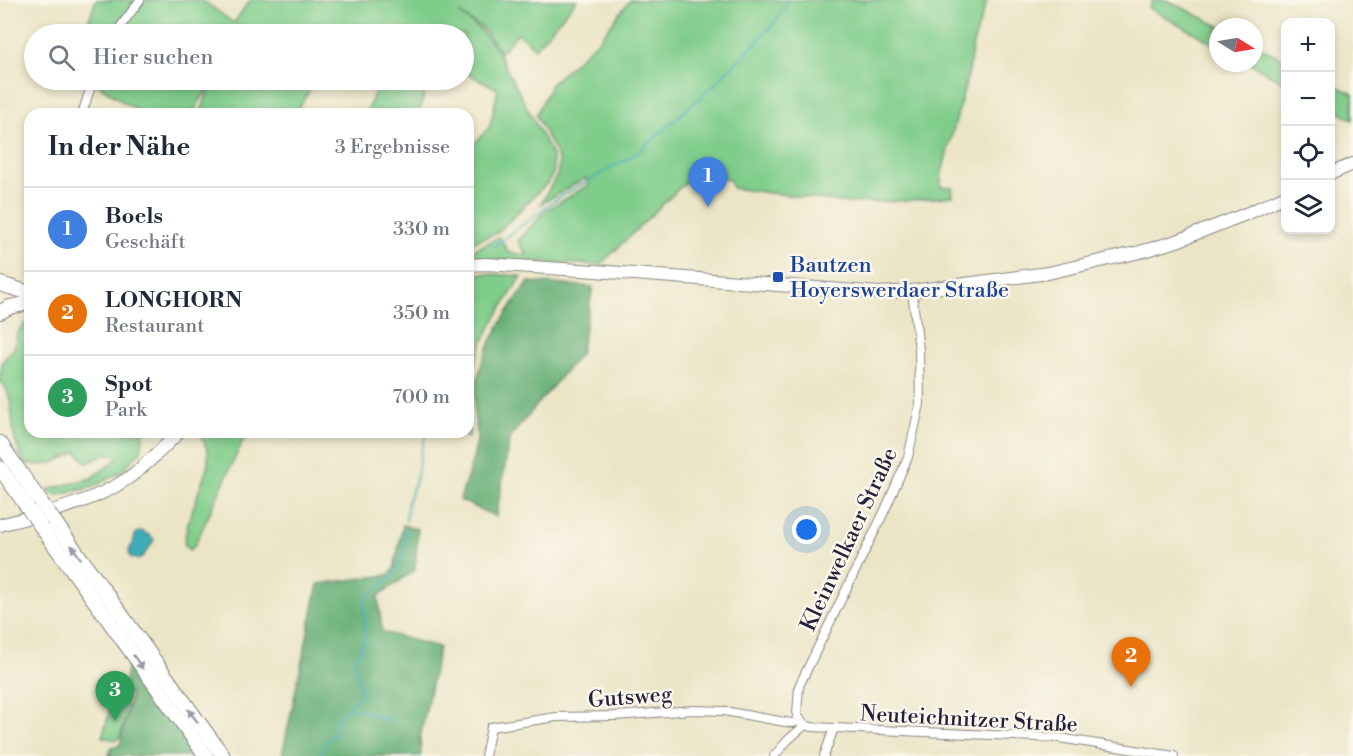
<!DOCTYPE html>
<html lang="de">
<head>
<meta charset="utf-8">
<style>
	:root { --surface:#fff; --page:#f2f2f3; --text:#1f2937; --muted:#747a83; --line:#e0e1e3; --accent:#111827 }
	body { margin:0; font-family:"Libre Bodoni",serif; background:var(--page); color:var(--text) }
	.controls { position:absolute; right:18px; top:18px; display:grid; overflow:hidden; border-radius:12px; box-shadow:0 3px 9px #0003 }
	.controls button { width:54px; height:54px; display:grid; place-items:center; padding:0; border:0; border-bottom:2px solid var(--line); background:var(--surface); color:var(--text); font:30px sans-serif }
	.compass { position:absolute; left:1209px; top:18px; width:54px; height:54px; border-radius:50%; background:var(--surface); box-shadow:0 3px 9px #0003; rotate:101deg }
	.you { position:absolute; left:807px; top:530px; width:21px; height:21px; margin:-15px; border:4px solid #fff; border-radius:50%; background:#1a73e8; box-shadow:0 0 0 9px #1a73e833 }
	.badge { display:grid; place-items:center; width:39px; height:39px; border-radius:50%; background:var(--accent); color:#fff; font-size:20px; font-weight:700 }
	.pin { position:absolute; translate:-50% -50px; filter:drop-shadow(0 2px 3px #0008) }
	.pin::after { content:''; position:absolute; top:32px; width:21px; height:18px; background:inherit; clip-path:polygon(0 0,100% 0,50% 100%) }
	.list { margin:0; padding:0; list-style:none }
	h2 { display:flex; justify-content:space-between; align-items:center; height:78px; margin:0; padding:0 24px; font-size:26px }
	h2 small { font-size:20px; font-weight:400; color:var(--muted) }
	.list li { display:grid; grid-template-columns:39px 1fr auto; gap:18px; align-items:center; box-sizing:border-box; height:84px; padding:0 24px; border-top:2px solid var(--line) }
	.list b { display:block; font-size:22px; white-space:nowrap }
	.list p { margin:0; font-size:20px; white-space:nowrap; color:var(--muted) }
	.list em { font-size:20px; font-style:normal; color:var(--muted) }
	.icon { flex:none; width:33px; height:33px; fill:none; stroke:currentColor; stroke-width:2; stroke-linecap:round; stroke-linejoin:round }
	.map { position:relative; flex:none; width:1353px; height:756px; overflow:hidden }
	.search { position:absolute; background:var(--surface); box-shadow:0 3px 9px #0003; left:24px; top:24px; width:450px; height:66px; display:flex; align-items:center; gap:15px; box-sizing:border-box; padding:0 21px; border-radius:33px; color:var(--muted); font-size:22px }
	.panel { position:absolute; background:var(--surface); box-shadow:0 3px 9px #0003; left:24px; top:108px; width:450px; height:330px; border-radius:18px }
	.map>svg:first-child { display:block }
	.green { fill:#80cd8b; stroke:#517863; stroke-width:1.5 }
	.forest { fill:#68b077; stroke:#456959; stroke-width:1.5 }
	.water { fill:#3daeb7; stroke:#306879; stroke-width:1.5 }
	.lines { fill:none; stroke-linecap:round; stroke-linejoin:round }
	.stream { stroke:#3daeb7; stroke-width:2 }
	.street-casing { stroke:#868480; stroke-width:10 }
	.primary-casing { stroke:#868480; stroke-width:14 }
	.highway-casing { stroke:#868480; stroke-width:16 }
	.street { stroke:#fff; stroke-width:8 }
	.primary { stroke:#fff; stroke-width:12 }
	.highway { stroke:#fff; stroke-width:14 }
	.highway-bridge-casing { stroke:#868480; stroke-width:16; stroke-linecap:butt }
	.highway-bridge { stroke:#fff; stroke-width:14 }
	.oneway { fill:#9c9ca7 }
	.transit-dot { fill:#1a4fb4; stroke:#fbf7ec; stroke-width:2 }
	.labels { text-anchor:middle; stroke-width:5; stroke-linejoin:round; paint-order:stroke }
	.transit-label { font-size:22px; fill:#164399; stroke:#fbf7ec; text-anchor:start }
	.street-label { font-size:22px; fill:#22223b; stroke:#fbf7ec }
</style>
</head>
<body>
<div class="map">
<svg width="1353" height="756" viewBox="0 0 1353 756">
	<rect width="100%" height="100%" fill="#fbf7ec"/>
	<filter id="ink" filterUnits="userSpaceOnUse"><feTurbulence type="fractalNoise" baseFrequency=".0167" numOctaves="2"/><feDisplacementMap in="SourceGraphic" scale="12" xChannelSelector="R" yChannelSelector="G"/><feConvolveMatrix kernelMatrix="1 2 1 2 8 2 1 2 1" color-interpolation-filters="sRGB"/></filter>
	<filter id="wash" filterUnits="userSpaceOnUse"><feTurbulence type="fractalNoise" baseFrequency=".008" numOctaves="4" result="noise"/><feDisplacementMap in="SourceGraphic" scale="24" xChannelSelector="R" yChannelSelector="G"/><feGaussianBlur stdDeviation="1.35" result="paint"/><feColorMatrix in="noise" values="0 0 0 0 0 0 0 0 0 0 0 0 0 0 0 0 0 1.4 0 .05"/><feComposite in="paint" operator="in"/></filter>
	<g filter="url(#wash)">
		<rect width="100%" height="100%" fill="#ebe5c6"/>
		<g class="green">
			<path d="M 96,0 L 135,0 L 111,34 L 85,34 L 84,33 Z"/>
			<path d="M 144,0 L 202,0 L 234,23 L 250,0 L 577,0 L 535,48 L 518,33 L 500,53 L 485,30 L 459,13 L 483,32 L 496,49 L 552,155 L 554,171 L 549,181 L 497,233 L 468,244 L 468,151 L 490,126 L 498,89 L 464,72 L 464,34 L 119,34 L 130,17 Z"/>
			<path d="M 630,0 L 987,0 L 972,47 L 969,71 L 941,176 L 941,187 L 952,187 L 953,196 L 903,201 L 849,203 L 732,188 L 730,180 L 694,174 L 600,265 L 468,259 L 468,253 L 499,237 L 509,253 L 527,255 L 518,241 L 545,211 L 589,185 L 585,178 L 541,204 L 558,173 L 559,160 L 536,115 L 552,83 L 598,41 Z"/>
			<path d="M 1153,0 L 1167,0 L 1221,27 L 1218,27 L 1218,46 L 1149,8 Z"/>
			<path d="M 1254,44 L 1285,60 L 1285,83 L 1249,63 L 1254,63 Z"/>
			<path d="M 97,80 L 316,80 L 295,114 L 200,114 L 212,81 L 192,114 L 142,114 L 95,83 Z"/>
			<path d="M 376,80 L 428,80 L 419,114 L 366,114 L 379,81 Z"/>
			<path d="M 1330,83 L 1353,94 L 1353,120 L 1331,108 Z"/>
			<path d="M 468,273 L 522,276 C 501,310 474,345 470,386 C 468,403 469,420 469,438 L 449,432 L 468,432 Z"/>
			<path d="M 30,319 L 30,432 L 144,432 L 141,451 L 121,472 L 93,487 L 55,496 L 46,490 L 92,478 L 118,458 L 109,453 L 87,463 L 77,452 C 55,462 49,468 23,463 C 20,454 16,445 14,435 C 11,418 14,394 0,381 L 2,362 L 14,348 L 17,333 Z"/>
			<path d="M 204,432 L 247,432 L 194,547 L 189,550 L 184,543 L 188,523 L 208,465 L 208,451 L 201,436 Z"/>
			<path d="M 114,696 L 122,698 L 121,704 L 128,706 L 120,737 L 116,740 L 102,737 Z"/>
		</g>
		<g class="forest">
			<path d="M 529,282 L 593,287 L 580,354 L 510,437 L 496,517 L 460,500 C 465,482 476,456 477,438 C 478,429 474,420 474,411 C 473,363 501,318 529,282 Z"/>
			<path d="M 403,525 L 418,529 L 415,570 L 378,596 L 382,632 L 439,647 L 420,738 L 421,756 L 282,756 L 318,584 L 388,575 L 394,569 Z"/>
			<path d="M 128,662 L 196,756 L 109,756 L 111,747 L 120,745 L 131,694 L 123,693 Z"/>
		</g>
		<path class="water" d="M 141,531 L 151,536 L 154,540 L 144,555 L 138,560 L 130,557 L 129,551 L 136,533 Z"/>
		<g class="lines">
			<g class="stream">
				<path d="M 493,247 L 561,196 L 636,154 L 709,90 L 774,24 L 788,0"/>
				<path d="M 468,302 L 473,275"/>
				<path d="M 406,521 L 408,500 L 416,481 L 421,451 L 427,432"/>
				<path d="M 350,707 L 393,722"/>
				<path d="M 319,756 L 325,742 L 336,732 L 337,718 L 362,694 L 354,661 L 365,640 L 364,605 L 367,596 L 395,575 L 405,550 L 405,530"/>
			</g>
		</g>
	</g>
	<g filter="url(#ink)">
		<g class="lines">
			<g class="street-casing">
				<g id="street">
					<path d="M 115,34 L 140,0"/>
					<path d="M 82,114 L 93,80"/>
					<path d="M 805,725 L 797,715 L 799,686 L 885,510 L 908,457 L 920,404 L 919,350 L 912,291"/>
					<path d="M 805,725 L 812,727 L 1059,738 L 1174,756"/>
					<path d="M 485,756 L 491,727 L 556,717 L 615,716 L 693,710 L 724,711 L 785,722 L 793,723 L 801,720"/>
					<path d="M 774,756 L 788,740 L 805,725"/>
					<path d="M 824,756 L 834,728"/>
				</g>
			</g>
			<g class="primary-casing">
				<g id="primary">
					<path d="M 1330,174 L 1353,164"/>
					<path d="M 468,265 L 487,264 L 595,271 L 856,291 L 878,293 L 912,291 L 1048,273 L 1140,252 L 1177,241 L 1246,214 L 1286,196"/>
					<path d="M 0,525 C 43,513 90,504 127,479 C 146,466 163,448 179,432"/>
				</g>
			</g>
			<g class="highway-casing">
				<g id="highway">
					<path d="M 0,284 L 30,293"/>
					<path d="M 0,312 L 10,307 L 30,303"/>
					<path d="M 0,443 L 42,504"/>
					<path d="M 0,468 L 28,508"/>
					<path d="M 54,521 L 223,756"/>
					<path d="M 40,525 L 206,756"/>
				</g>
			</g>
			<use href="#street" class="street"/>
			<use href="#primary" class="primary"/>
			<use href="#highway" class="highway"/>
			<g class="highway-bridge-casing">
				<g id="highway-bridge">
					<path d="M 42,504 L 54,521"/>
					<path d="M 28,508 L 40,525"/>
				</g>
			</g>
			<use href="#highway-bridge" class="highway-bridge"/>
		</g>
		<defs><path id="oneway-solid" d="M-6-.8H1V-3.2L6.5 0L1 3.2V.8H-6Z" transform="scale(1.5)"/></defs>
		<g class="oneway">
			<use href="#oneway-solid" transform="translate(76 552) rotate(-125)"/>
			<use href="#oneway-solid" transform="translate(138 662) rotate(55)"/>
			<use href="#oneway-solid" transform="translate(193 716) rotate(-126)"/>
		</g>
	</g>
	<rect class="transit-dot" x="772" y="271" width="12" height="12" rx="3"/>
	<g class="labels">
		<g class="transit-label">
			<text x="790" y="272">Bautzen<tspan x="790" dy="25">Hoyerswerdaer Straße</tspan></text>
		</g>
		<g class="street-label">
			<text transform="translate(848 539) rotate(-65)" y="8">Kleinwelkaer Straße</text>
			<text transform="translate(630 696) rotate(-4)" y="8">Gutsweg</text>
			<text transform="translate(969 718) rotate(3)" y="8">Neuteichnitzer Straße</text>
		</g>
	</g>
</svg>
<div class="controls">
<button>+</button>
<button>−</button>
<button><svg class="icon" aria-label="locate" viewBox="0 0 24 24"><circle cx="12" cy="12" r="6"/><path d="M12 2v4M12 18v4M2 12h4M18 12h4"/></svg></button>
<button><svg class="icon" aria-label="layers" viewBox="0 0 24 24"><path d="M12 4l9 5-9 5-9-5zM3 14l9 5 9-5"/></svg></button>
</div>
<svg class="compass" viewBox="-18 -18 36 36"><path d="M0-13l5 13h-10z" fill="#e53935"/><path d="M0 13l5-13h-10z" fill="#747a83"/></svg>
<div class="you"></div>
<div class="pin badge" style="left:708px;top:207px;background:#3f7fe0">1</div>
<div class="pin badge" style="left:1131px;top:687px;background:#e8710a">2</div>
<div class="pin badge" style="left:115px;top:721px;background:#2e9e5b">3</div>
<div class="search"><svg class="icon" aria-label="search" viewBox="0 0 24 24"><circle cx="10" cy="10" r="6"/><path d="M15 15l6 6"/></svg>Hier suchen</div>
<section class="panel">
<h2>In der Nähe<small>3 Ergebnisse</small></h2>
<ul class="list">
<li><span class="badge" style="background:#3f7fe0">1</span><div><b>Boels</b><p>Geschäft</p></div><em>330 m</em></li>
<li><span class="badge" style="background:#e8710a">2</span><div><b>LONGHORN</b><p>Restaurant</p></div><em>350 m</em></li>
<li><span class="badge" style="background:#2e9e5b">3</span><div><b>Spot</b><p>Park</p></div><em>700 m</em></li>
</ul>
</section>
</div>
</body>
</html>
